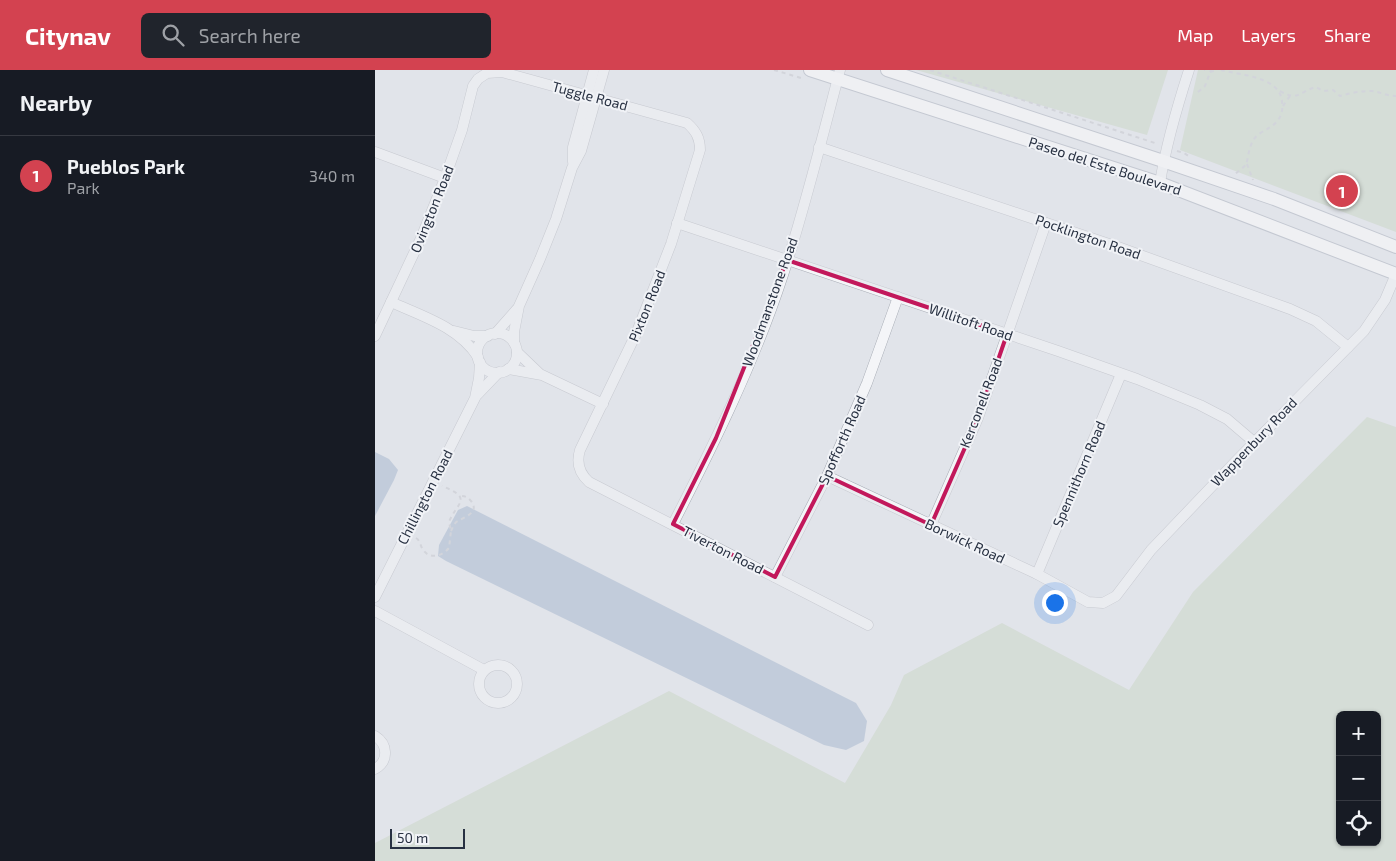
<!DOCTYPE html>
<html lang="en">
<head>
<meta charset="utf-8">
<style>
	:root { --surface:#171b24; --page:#20242c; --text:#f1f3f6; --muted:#9ea1a6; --line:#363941; --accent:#d34250 }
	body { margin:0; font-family:"Exo 2",sans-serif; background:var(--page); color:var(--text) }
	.controls { position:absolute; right:15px; bottom:15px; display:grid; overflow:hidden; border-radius:8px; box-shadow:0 1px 4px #0004 }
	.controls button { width:45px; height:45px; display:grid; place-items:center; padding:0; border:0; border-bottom:1px solid var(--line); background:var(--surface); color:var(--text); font:25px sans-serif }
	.scale { position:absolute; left:15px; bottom:12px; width:75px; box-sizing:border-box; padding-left:5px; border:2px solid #283142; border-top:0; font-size:14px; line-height:18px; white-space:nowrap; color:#283142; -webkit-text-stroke:4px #f1f3f7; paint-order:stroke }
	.you { position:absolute; left:679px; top:532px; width:18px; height:18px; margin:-12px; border:4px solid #fff; border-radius:50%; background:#1a73e8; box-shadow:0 0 0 8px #1a73e833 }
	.badge { display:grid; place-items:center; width:32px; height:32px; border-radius:50%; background:var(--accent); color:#fff; font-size:16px; font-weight:700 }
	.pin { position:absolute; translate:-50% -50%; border:2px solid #fff; box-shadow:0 1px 5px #0006 }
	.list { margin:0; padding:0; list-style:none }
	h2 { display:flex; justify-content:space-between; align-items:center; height:65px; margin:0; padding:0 20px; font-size:21px }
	h2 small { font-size:16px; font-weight:400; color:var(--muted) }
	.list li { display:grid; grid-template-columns:32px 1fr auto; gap:15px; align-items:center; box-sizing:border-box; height:80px; padding:0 20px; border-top:1px solid var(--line) }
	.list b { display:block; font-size:19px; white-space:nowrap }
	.list p { margin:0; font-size:16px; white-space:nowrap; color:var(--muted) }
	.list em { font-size:16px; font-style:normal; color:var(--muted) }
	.icon { flex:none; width:28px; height:28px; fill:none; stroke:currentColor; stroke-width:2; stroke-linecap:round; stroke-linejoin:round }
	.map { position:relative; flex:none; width:1021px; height:791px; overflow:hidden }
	header { display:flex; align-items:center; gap:30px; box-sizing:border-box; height:70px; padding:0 25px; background:var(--accent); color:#fff }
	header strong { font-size:24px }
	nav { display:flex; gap:28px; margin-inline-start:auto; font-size:18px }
	.search { width:350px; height:45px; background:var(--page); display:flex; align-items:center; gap:12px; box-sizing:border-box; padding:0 18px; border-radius:8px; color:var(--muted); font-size:19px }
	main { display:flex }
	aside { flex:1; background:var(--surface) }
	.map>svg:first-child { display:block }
	.green { fill:#c5d4c2; fill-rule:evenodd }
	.water { fill:#9bb0cb }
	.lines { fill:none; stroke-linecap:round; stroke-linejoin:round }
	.minor-casing { stroke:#a6abb4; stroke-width:11 }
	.major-casing { stroke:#a0a8b6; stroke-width:14 }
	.path { stroke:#bfc2c9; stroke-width:2; stroke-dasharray:4 4; stroke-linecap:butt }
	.minor { stroke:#f4f5f8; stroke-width:10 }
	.major { stroke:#fff; stroke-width:12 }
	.marked { fill:none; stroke:#c2185b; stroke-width:4; stroke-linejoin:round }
	.labels { text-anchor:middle; stroke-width:4; stroke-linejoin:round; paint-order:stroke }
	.street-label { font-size:14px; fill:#283142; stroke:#f1f3f7 }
</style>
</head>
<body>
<header>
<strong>Citynav</strong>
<div class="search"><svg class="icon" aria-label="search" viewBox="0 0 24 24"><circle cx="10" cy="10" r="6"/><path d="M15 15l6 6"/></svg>Search here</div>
<nav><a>Map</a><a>Layers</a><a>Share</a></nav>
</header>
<main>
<aside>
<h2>Nearby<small></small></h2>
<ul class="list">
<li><span class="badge">1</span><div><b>Pueblos Park</b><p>Park</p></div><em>340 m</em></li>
</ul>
</aside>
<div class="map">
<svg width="1021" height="791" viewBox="0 0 1021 791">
	<rect width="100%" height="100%" fill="#e1e4ea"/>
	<g class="green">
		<path d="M 541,0 L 793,0 L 772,65 Z"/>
		<path d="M 823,0 L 1021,0 L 1021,162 L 805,80 Z"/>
		<path d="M 992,347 L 1021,357 L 1021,791 L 0,791 L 0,773 L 294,621 L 470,713 L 516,635 L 529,605 L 627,553 L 754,620 L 818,522 ZM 965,645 L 1002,645 L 1002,772 L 965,772 Z"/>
	</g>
	<g class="water">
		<path d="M 0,382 L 14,389 L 23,400 L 19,410 L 0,446 Z"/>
		<path d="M 92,436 L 481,633 L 492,651 L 489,671 L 471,680 L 449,675 L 71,491 L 63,486 L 64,475 L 83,440 Z"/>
	</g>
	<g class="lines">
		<g class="minor-casing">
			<g id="minor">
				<path d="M 444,77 L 743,177 L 915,239 L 941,251 L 973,277"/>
				<path d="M 0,82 L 70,108"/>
				<path d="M 198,92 L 198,77 L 219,0"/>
				<path d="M 785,113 C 791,74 802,37 814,0"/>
				<path d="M 302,153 L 683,281 L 762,309 L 825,335 L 852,349 L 879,372"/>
				<path d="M 16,232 C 47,246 84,257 103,287"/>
				<path d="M 79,261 L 99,266 L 113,266"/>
				<circle cx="122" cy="283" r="20"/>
				<path d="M 120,264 L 142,239"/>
				<path d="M 0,266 L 46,168 L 70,108 L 87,60 L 98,16 L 103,9 L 112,3 L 127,2 L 312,53 C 321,61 325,68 325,80 L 296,174 L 261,264 L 205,380 C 201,393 204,403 214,412 L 493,555"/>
				<path d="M 139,273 L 139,262 L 144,236 L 165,189 L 181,149 L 197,98 L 206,81 L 229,0"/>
				<path d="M 142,282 L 164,303"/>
				<path d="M 133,299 L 167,305 L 228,334"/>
				<path d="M 102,325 L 124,302"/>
				<path d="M 452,406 L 662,504 L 713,532 L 728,533 L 741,526 L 776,480 L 861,391 L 989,261 L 1010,230 L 1021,204"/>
				<path d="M 298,454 C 339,374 380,291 408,205 C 430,138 447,68 465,0"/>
				<path d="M 556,455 L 603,348 L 671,153"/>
				<path d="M 662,504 L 746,304"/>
				<path d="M 400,507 L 452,406 L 492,313 L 523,227"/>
				<path d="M 0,527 L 100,328 L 104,308 L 105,292"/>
				<path d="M 0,541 L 109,600"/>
				<circle cx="123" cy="614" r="19"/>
				<path d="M 0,666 C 13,674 14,691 0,699"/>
			</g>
		</g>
		<g class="major-casing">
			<g id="major">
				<path d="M 435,0 L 785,113 L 1021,204"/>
				<path d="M 512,0 L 788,91 L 899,129 L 1021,177"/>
			</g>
		</g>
		<g class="path">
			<path d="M 399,0 L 426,8"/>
			<path d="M 555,0 L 783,74"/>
			<path d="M 829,0 L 830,0"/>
			<path d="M 846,0 C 866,5 906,7 907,32 C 908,38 907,45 903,50 C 898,57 891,59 884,64 C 874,71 874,85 871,95 L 860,104"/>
			<path d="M 835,2 L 842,0"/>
			<path d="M 905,21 C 923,32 925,21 941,17 L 948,21 L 958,20 L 965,26 C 975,23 986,21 997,21 C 1005,22 1012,26 1021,26"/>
			<path d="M 823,22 L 830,16 L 836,0"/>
			<path d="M 908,36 L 915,26"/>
			<path d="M 802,81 L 809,83 L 815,87"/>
			<path d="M 872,94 L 878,110"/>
			<path d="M 76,461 C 78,457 79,453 83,451 C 90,447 105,442 96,431 C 93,427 90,426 85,426"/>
			<path d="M 41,468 C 46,471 45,477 49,481 C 56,490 68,485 74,478 L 76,461 L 74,452 C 82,432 99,429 67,416"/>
		</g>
		<use href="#minor" class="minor"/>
		<use href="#major" class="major"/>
	</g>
	<path d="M0 0H1021V791H0ZM 412,190 L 632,264 L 603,348 L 556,455 L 452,406 L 400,507 L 298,454 L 341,368 Z" fill="#e1e4ea" fill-opacity=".55" fill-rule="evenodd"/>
	<path class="marked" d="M 412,190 L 632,264 L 603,348 L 556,455 L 452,406 L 400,507 L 298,454 L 341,368 Z"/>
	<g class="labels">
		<g class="street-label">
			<text transform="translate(215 26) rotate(15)" y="5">Tuggle Road</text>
			<text transform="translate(730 96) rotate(18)" y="5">Paseo del Este Boulevard</text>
			<text transform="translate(57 139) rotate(-68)" y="5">Ovington Road</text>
			<text transform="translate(713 167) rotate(19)" y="5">Pocklington Road</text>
			<text transform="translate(395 232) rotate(-70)" y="5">Woodmanstone Road</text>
			<text transform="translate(272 236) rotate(-68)" y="5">Pixton Road</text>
			<text transform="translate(596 252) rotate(19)" y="5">Willitoft Road</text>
			<text transform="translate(606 333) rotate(-69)" y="5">Kerconell Road</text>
			<text transform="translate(467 370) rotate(-66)" y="5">Spofforth Road</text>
			<text transform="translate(879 372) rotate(-46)" y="5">Wappenbury Road</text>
			<text transform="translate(704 404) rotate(-67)" y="5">Spennithorn Road</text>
			<text transform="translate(50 427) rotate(-63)" y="5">Chillington Road</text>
			<text transform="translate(590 471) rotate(25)" y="5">Borwick Road</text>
			<text transform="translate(348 480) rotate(27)" y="5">Tiverton Road</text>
		</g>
	</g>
</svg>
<div class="controls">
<button>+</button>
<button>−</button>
<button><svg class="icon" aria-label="locate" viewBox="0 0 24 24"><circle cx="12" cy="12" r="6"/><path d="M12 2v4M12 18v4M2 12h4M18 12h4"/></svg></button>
</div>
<div class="scale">50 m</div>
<div class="you"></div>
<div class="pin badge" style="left:967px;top:121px">1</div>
</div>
</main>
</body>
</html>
